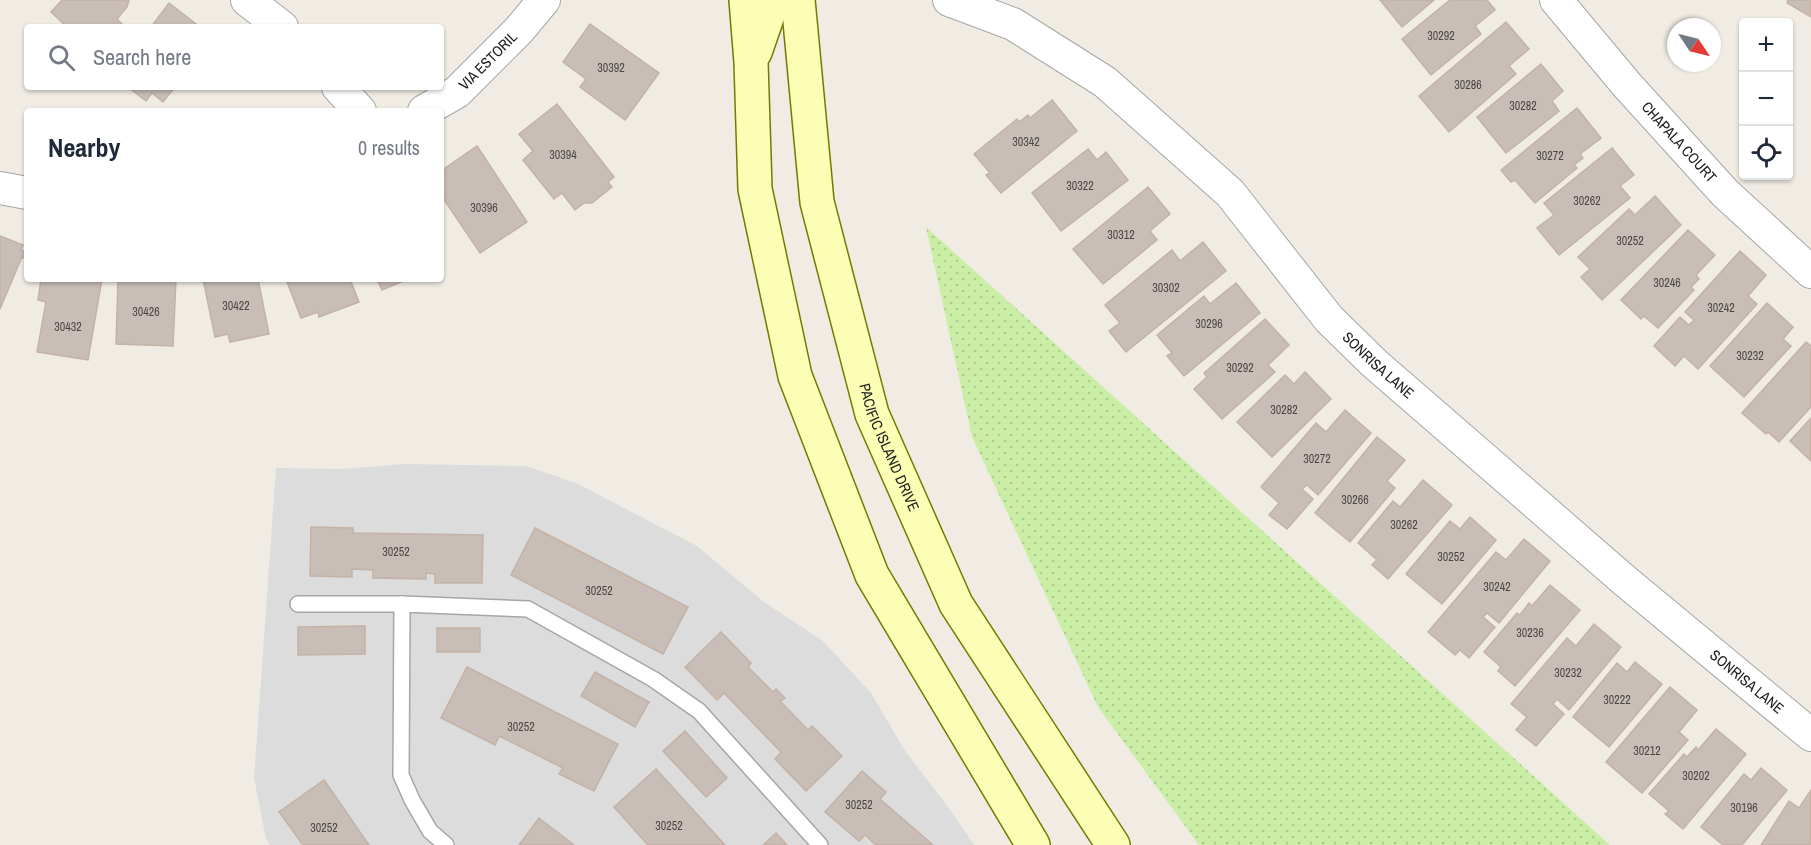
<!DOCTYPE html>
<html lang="en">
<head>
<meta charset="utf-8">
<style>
	:root { --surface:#fff; --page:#f2f2f3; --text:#1f2937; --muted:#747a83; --line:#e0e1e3 }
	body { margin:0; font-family:"Archivo Narrow",sans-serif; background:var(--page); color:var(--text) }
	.controls { position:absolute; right:18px; top:18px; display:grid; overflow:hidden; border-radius:6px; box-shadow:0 2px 4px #0004 }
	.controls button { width:54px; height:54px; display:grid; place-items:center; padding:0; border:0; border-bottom:2px solid var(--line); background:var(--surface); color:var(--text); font:30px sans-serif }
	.compass { position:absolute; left:1667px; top:18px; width:54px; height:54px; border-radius:50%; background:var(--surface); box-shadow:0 2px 4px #0004; rotate:125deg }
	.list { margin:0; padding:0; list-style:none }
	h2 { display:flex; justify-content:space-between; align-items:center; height:78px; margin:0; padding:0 24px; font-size:26px }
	h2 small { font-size:20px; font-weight:400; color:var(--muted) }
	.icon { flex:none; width:33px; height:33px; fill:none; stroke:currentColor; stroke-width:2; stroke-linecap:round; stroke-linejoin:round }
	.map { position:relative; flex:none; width:1811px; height:845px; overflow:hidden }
	.search { position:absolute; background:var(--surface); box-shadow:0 2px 4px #0004; left:24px; top:24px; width:420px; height:66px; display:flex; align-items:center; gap:15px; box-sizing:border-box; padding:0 21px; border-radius:6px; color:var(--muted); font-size:22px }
	.panel { position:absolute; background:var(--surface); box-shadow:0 2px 4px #0004; left:24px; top:108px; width:420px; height:174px; border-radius:6px }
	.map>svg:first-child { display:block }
	.residential { fill:#dddcdc }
	.grass { fill:url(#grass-dots) }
	.building { fill:#c9beb7; stroke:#c3b2a5; stroke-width:1.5 }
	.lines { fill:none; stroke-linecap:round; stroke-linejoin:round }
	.lane-casing { stroke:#a6a6a6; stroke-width:18 }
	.street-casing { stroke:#a6a6a6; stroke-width:34 }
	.secondary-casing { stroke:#707c00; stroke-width:36 }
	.lane { stroke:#fff; stroke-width:15 }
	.street { stroke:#fff; stroke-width:32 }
	.secondary { stroke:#fbfeb4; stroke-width:33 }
	.labels { text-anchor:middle; stroke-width:6; stroke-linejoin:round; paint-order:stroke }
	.number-label { font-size:12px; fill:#4a4745 }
	.street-label { font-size:15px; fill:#1f1f1f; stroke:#fff }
</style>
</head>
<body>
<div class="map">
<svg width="1811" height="845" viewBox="0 0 1811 845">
	<defs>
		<pattern id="grass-dots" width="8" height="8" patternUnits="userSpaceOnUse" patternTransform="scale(1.5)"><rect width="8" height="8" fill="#cbeea6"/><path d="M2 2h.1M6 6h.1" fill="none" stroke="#aecc8e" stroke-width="1.8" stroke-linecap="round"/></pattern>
	</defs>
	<rect width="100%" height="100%" fill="#f0ece4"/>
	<path class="residential" d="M 405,464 L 526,466 L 576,483 L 697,546 L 764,602 L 823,641 L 871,693 L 905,751 L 949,808 L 974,845 L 270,845 L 266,839 L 254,778 L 276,468 L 341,469 Z"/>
	<path class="grass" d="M 926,227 L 1610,845 L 1199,845 L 1098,707 L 972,437 Z"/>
	<g class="building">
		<path d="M 62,0 L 129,0 L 127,7 L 117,19 L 122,24 L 119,27 L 67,27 L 51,12 Z"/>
		<path d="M 1380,0 L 1434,0 L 1402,27 Z"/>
		<path d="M 1450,0 L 1487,0 L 1495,10 L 1475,26 L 1481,34 L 1431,75 L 1402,39 Z"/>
		<path d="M 1788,0 L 1811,0 L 1811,17 L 1787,3 Z"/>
		<path d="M 169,3 L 200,27 L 151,27 Z"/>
		<path d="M 1506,22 L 1529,49 L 1509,66 L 1516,74 L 1449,132 L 1419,96 Z"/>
		<path d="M 590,24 L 659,73 L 625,120 L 580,87 L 586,79 L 563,62 Z"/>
		<path d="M 1541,64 L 1563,91 L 1552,101 L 1559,111 L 1506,153 L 1477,117 Z"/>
		<path d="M 128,87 L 175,87 L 163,102 L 152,93 L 146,101 Z"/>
		<path d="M 1052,100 L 1077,131 L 1001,193 L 986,175 L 990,173 L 974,154 L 1017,119 L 1019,122 L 1028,115 L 1030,118 Z"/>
		<path d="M 557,104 L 614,177 L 608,182 L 612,187 L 592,203 L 584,203 L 575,210 L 562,193 L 554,199 L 523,160 L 533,151 L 519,134 Z"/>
		<path d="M 1577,108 L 1601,138 L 1580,154 L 1583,158 L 1574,165 L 1577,168 L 1535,203 L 1515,180 L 1511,182 L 1501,170 Z"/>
		<path d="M 477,146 L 527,222 L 480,253 L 441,195 L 441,171 Z"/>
		<path d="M 1612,148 L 1634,175 L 1620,186 L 1630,198 L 1559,255 L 1537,228 L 1554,215 L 1544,203 Z"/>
		<path d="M 1088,149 L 1097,160 L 1106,152 L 1128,180 L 1061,231 L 1032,193 Z"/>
		<path d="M 1148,187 L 1170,214 L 1150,231 L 1157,240 L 1103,284 L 1073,249 Z"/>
		<path d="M 1655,196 L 1681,225 L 1602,300 L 1581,277 L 1590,269 L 1578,257 L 1629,209 L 1635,215 Z"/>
		<path d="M 1688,230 L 1715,255 L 1696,275 L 1699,279 L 1691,287 L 1694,290 L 1658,328 L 1644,316 L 1641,319 L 1621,300 Z"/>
		<path d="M 0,236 L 23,245 L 21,250 L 27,252 L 27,260 L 22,257 L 0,309 Z"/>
		<path d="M 1203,242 L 1226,271 L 1126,352 L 1109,331 L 1120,323 L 1105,305 L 1172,250 L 1180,261 Z"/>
		<path d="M 1740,251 L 1766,275 L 1748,296 L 1757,304 L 1698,369 L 1684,356 L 1675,366 L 1654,346 L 1680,317 L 1689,325 L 1694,320 L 1685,312 Z"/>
		<path d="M 41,279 L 102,279 L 88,360 L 37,352 L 46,302 L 38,300 Z"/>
		<path d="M 118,279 L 176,279 L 173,346 L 116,344 Z"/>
		<path d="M 203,279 L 258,279 L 269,334 L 230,342 L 228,334 L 215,337 Z"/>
		<path d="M 286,279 L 350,279 L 359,302 L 319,317 L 318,312 L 301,318 Z"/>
		<path d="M 377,279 L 408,279 L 382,290 Z"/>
		<path d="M 1236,283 L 1260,313 L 1184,376 L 1167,356 L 1172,353 L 1157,335 L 1204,296 L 1210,304 Z"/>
		<path d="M 1767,303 L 1793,327 L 1783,339 L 1791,346 L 1744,397 L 1710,366 Z"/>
		<path d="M 1265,319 L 1289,345 L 1268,365 L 1275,372 L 1222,419 L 1194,389 L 1207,377 L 1204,373 Z"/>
		<path d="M 1806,342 L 1811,346 L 1811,407 L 1779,442 L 1768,432 L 1766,434 L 1742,413 Z"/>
		<path d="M 1305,372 L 1331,399 L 1272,457 L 1237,422 L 1285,375 L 1294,384 Z"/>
		<path d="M 1345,410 L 1371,433 L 1318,495 L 1307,485 L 1302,489 L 1313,499 L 1287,529 L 1269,515 L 1279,503 L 1261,487 L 1316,423 L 1326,432 Z"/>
		<path d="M 1811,418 L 1811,461 L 1790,441 Z"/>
		<path d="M 1377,437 L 1405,460 L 1387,481 L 1395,488 L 1350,542 L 1315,513 Z"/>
		<path d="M 1423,480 L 1452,505 L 1388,579 L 1372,565 L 1377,560 L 1358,543 L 1393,501 L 1400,507 Z"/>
		<path d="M 1470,517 L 1496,540 L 1442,604 L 1406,574 L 1450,521 L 1460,529 Z"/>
		<path d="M 311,527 L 353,528 L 353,533 L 483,535 L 482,583 L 435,583 L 435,574 L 426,573 L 426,579 L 373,578 L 373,570 L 352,569 L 352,577 L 310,576 Z"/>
		<path d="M 535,528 L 688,607 L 663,654 L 511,575 Z"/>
		<path d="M 1524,539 L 1550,561 L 1499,623 L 1487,613 L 1483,617 L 1495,627 L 1469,658 L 1460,650 L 1455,655 L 1428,632 L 1496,552 L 1506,560 Z"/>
		<path d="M 1550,585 L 1580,610 L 1515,686 L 1498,671 L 1501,667 L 1484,652 L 1517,613 L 1520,615 L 1529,603 L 1532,606 Z"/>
		<path d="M 1594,624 L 1621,647 L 1569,710 L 1557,699 L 1553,704 L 1564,714 L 1536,746 L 1516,730 L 1527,717 L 1511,704 L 1567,638 L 1576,646 Z"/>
		<path d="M 365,626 L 365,654 L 298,655 L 298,627 Z"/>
		<rect x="437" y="628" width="43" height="24"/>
		<path d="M 721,632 L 751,663 L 748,667 L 773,692 L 776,689 L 785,698 L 780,701 L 808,730 L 812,726 L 842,756 L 806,791 L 775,759 L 781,752 L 724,693 L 717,700 L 685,667 Z"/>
		<path d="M 1635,662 L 1662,684 L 1609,747 L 1573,717 L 1617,663 L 1627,672 Z"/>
		<path d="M 467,667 L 618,744 L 594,791 L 559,774 L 563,768 L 499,736 L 495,745 L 441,718 Z"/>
		<path d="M 595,672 L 649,702 L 635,727 L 581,696 Z"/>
		<path d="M 1670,687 L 1697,710 L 1679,732 L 1688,740 L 1642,793 L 1606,762 Z"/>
		<path d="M 1716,729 L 1746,754 L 1683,829 L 1665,814 L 1669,811 L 1649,794 L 1684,754 L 1687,757 L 1696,747 L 1698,750 Z"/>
		<path d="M 685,731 L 727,778 L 706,797 L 663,751 Z"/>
		<path d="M 1761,768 L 1787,790 L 1742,845 L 1723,845 L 1701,827 L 1744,774 L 1751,780 Z"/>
		<path d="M 656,769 L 725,845 L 648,845 L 614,807 Z"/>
		<path d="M 862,771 L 886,792 L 880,799 L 933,845 L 876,845 L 865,835 L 859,841 L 825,812 Z"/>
		<path d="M 324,780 L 369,845 L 303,845 L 279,812 Z"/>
		<path d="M 1811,790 L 1811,845 L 1761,845 L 1789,801 L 1799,808 Z"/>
		<path d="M 539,818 L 574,845 L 519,845 Z"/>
		<path d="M 776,833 L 787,845 L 763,845 Z"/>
	</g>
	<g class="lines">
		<g class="lane-casing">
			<g id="lane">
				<path d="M 298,604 L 402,604"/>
				<path d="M 446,845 L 430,831 L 412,800 L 401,775 L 402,604 L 528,609 L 653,679 L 699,711 L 820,845"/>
			</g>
		</g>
		<g class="street-casing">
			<g id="street">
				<path d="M 247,0 L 282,27"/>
				<path id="s1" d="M 949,0 L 1013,24 L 1105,82 L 1230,193 L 1329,319 L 1374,363 L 1624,580 L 1811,735"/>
				<path id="s2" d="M 1556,0 L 1627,85 L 1725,193 L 1811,272"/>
				<path d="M 338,87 L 360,111"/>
				<path id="s3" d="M 424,111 L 457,92 L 519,30 L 544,0"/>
				<path d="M 0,188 L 27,193"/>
			</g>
		</g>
		<g class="secondary-casing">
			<g id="secondary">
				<path d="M 746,0 L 751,62 L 755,189 L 795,376 L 872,575 L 1033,845"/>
				<path id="s4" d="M 798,0 L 817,202 L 872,414 L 956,604 L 1113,845"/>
				<path d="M 755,52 L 773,0"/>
			</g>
		</g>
		<use href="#lane" class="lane"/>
		<use href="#street" class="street"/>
		<use href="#secondary" class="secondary"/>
	</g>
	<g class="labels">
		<g class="number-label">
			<text x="1441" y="40">30292</text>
			<text x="611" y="72">30392</text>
			<text x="1468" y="89">30286</text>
			<text x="1523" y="110">30282</text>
			<text x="1026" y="146">30342</text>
			<text x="563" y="159">30394</text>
			<text x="1550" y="160">30272</text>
			<text x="1080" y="190">30322</text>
			<text x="1587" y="205">30262</text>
			<text x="484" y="212">30396</text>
			<text x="1121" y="239">30312</text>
			<text x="1630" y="245">30252</text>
			<text x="1667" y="287">30246</text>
			<text x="1166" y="292">30302</text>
			<text x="236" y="310">30422</text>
			<text x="1721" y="312">30242</text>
			<text x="146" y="316">30426</text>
			<text x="1209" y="328">30296</text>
			<text x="68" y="331">30432</text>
			<text x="1750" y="360">30232</text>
			<text x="1240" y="372">30292</text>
			<text x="1284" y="414">30282</text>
			<text x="1317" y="463">30272</text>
			<text x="1355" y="504">30266</text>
			<text x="1404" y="529">30262</text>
			<text x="396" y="556">30252</text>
			<text x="1451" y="561">30252</text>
			<text x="1497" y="591">30242</text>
			<text x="599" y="595">30252</text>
			<text x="1530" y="637">30236</text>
			<text x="1568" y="677">30232</text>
			<text x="1617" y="704">30222</text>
			<text x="521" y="731">30252</text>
			<text x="1647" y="755">30212</text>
			<text x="1696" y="780">30202</text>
			<text x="859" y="809">30252</text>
			<text x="1744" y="812">30196</text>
			<text x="669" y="830">30252</text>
			<text x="324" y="832">30252</text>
		</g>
		<g class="street-label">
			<text dy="5" stroke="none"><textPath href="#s3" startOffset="82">VIA ESTORIL</textPath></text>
			<text dy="5" stroke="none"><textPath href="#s2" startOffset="188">CHAPALA COURT</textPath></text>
			<text dy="5" stroke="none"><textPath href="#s1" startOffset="572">SONRISA LANE</textPath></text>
			<text dy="5" stroke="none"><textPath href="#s4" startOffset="459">PACIFIC ISLAND DRIVE</textPath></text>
			<text dy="5" stroke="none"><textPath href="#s1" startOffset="1058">SONRISA LANE</textPath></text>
		</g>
	</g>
</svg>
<div class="controls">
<button>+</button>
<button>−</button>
<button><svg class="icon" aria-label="locate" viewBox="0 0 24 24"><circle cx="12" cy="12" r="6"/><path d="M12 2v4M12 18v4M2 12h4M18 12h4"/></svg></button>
</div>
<svg class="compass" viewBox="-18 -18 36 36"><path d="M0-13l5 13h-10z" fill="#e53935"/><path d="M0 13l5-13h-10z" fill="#747a83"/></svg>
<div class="search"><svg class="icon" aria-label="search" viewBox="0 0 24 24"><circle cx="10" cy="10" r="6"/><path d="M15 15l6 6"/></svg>Search here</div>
<section class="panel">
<h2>Nearby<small>0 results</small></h2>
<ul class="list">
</ul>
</section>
</div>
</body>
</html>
